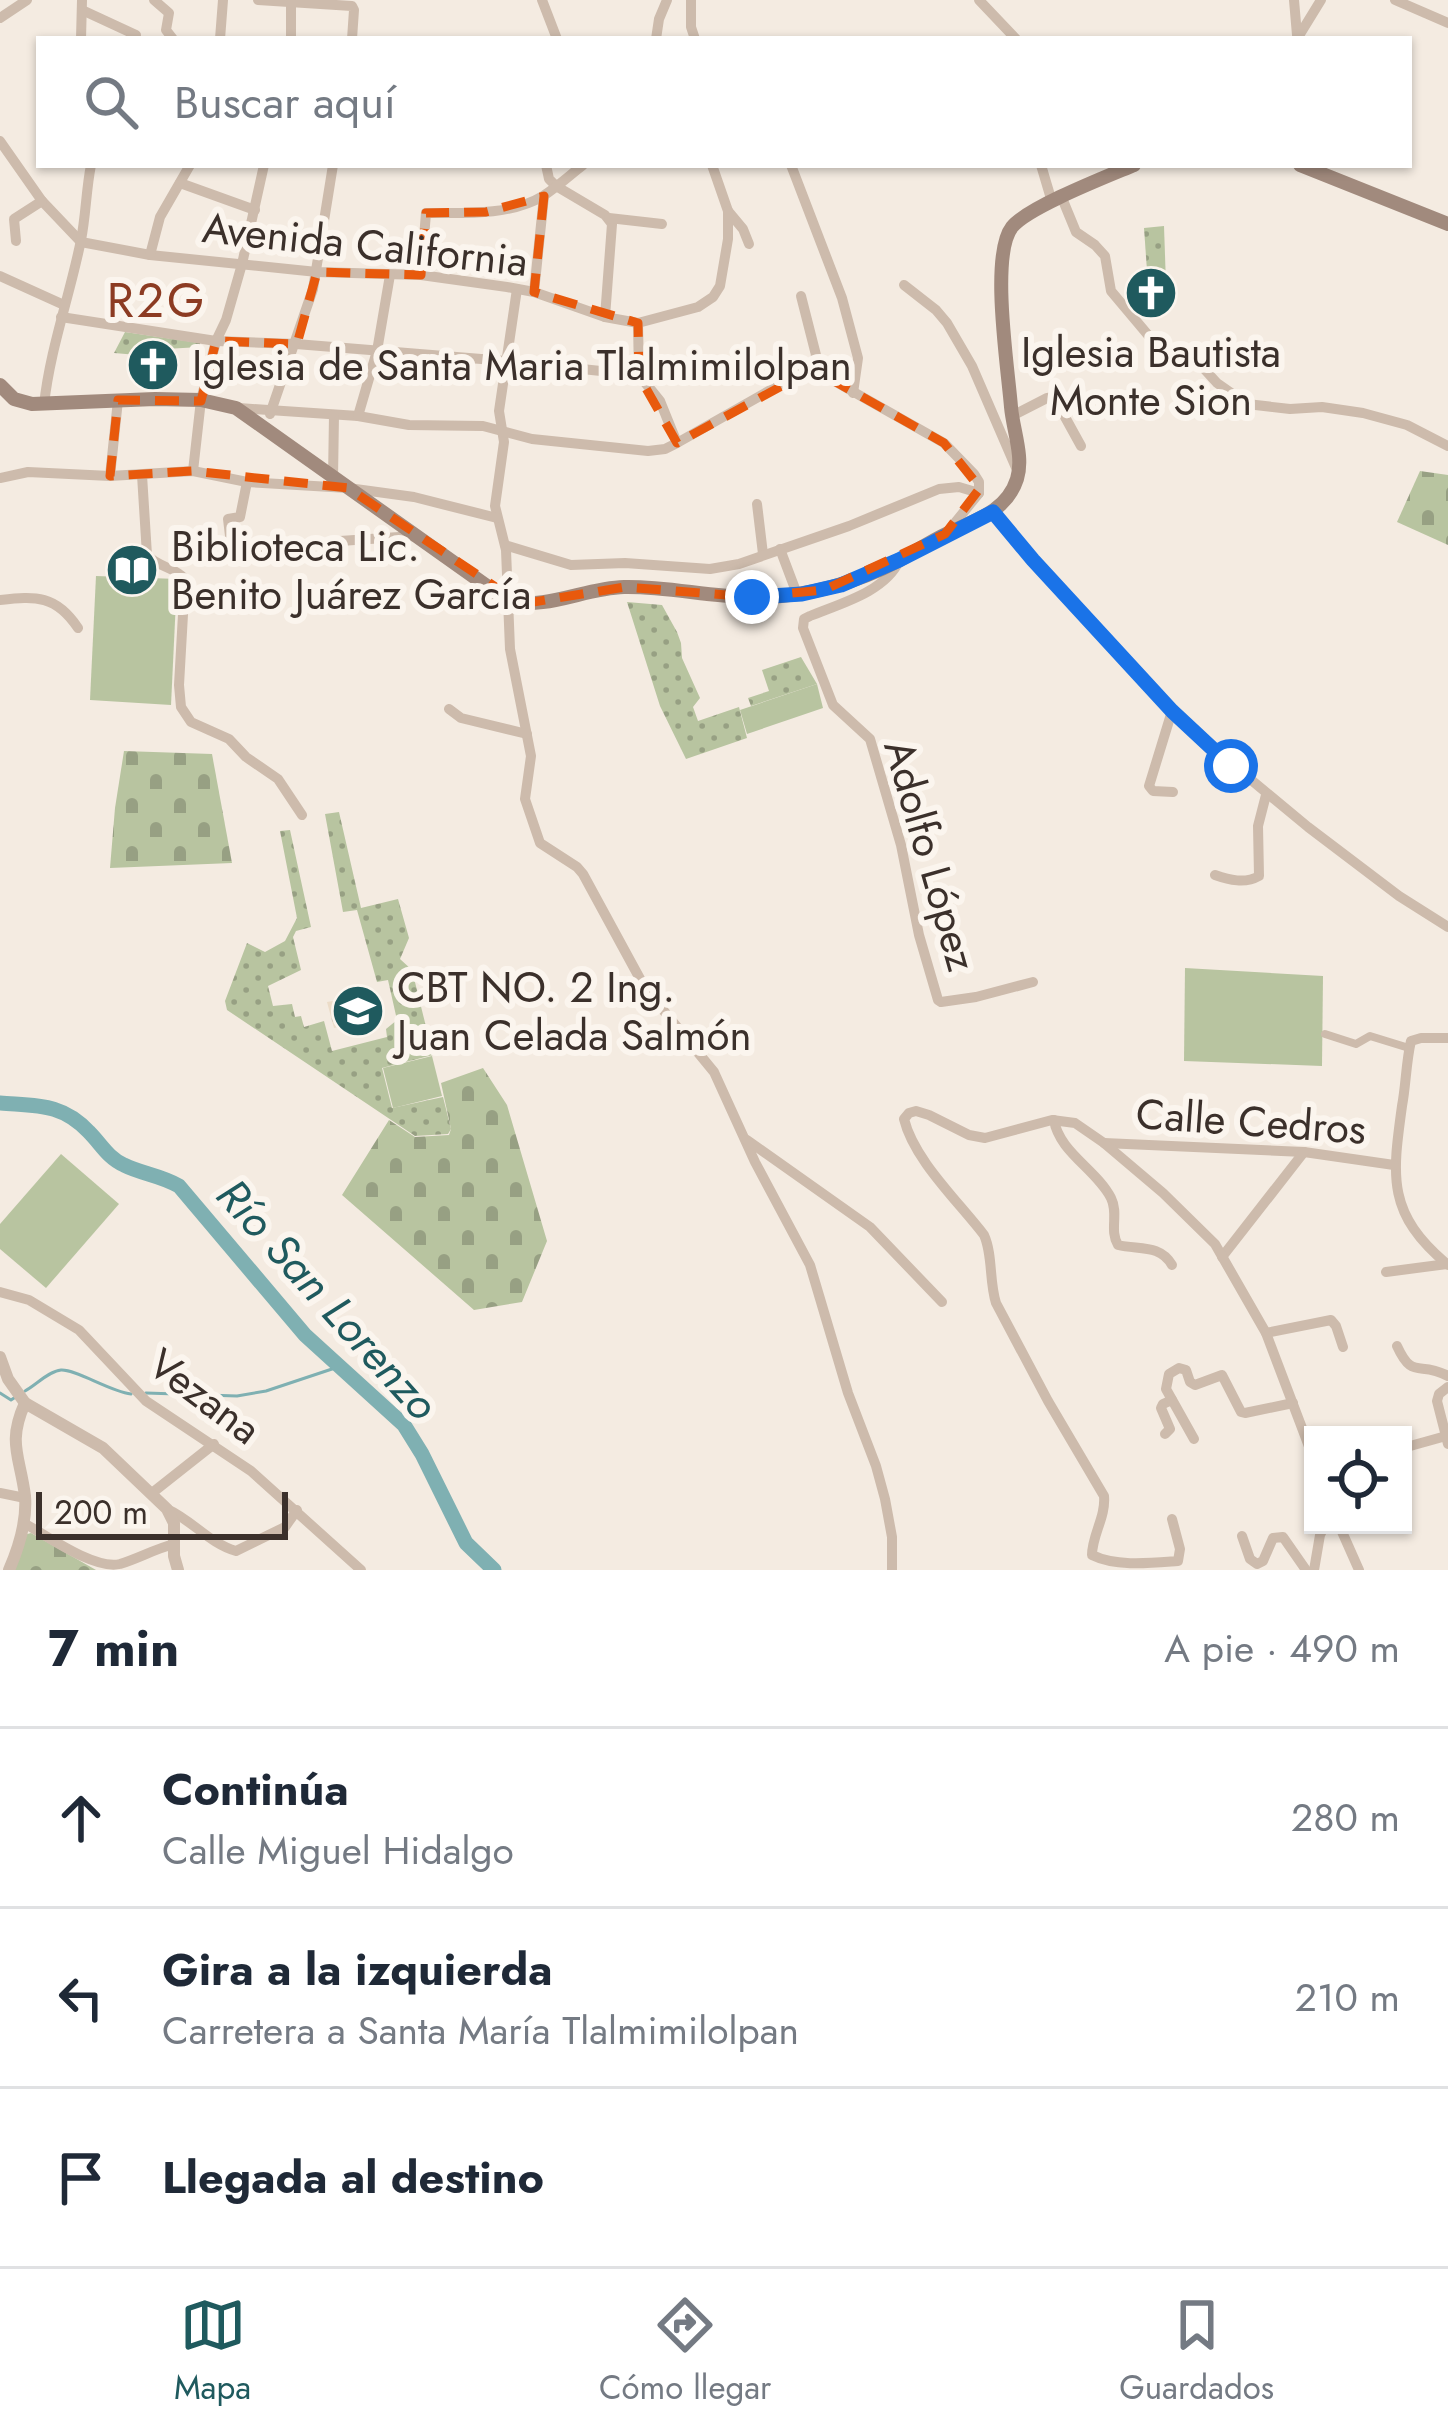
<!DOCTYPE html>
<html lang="es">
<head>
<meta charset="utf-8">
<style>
	:root { --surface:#fff; --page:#f6f6f7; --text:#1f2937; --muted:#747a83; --line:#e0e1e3; --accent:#1f5a5e }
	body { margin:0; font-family:Jost,sans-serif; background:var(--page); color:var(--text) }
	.controls { position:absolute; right:36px; bottom:36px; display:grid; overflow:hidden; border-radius:0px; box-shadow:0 3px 9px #0004 }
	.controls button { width:108px; height:108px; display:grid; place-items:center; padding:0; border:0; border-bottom:3px solid var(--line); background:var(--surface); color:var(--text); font:60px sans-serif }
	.scale { position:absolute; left:36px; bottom:30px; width:252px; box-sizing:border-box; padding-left:12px; border:6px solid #3b302b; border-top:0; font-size:33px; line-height:42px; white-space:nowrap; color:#3b302b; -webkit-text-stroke:9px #fbf5ee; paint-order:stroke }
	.stop { position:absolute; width:36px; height:36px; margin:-27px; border:9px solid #1a73e8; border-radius:50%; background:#fff }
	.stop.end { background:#1a73e8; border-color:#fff; box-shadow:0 3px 12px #0008 }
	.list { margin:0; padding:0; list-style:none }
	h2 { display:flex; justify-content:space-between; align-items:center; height:156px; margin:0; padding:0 48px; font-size:51px }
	h2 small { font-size:39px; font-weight:400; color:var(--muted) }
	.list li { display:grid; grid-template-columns:78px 1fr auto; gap:36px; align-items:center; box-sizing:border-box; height:180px; padding:0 48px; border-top:3px solid var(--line) }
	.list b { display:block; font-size:45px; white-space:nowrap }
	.list p { margin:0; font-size:39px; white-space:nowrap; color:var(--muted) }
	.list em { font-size:39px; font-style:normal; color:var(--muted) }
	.icon { flex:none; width:66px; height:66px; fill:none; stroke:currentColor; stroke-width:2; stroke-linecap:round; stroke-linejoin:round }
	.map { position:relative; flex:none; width:1448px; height:1570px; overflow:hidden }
	.search { position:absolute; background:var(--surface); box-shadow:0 3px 9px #0004; left:36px; right:36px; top:36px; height:132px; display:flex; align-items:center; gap:30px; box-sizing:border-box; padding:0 42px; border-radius:0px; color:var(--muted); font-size:45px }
	.sheet { height:696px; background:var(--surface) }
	nav { display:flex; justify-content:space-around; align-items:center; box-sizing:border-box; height:168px; border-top:3px solid var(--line); background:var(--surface); font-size:33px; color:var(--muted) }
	nav a { display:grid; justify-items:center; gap:6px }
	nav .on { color:var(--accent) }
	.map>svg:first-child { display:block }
	.cemetery { fill:url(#cemetery-stones) }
	.park { fill:url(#park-dots) }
	.pitch { fill:#b8c4a0 }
	.plaza { fill:url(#plaza-grid) }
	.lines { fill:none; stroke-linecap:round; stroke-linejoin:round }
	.stream { stroke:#7fb0b2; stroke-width:3 }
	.river { stroke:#7fb0b2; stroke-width:15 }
	.pedestrian { stroke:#cdbbac; stroke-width:8 }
	.minor { stroke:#cdbbac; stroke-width:10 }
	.tertiary { stroke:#cdbbac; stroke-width:12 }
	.secondary { stroke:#a18a7d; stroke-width:14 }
	.route { stroke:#1a73e8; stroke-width:15 }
	.marked { fill:none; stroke:#e8590c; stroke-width:9; stroke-dasharray:24 15; stroke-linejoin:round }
	.labels { text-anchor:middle; stroke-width:12; stroke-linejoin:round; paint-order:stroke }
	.street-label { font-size:42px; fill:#3b302b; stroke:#fbf5ee }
	.poi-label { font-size:42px; fill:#3b302b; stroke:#fbf5ee; text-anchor:start }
	.water-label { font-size:45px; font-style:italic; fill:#1f5a5e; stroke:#fbf5ee }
	.quarter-label { font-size:48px; letter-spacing:3px; fill:#8c3b22; stroke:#fbf5ee }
</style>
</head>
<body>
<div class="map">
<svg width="1448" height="1570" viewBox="0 0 1448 1570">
	<defs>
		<pattern id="cemetery-stones" width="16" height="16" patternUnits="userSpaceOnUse" patternTransform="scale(3)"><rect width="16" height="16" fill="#b8c4a0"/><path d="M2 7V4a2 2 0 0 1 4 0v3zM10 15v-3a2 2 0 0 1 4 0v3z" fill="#97a083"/></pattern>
		<pattern id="park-dots" width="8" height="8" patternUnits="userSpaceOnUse" patternTransform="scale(3)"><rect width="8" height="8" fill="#b8c4a0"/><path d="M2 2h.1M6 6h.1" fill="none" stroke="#97a083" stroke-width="1.8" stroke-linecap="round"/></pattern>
		<pattern id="plaza-grid" width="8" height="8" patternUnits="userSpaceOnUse" patternTransform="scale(3)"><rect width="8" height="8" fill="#ecdcc8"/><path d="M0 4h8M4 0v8" fill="none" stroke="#cbbdac"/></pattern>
	</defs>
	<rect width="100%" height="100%" fill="#f4ebe1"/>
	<g class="cemetery">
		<path d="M 1420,471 L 1448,475 L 1448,545 L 1397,522 Z"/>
		<path d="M 124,751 L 212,754 L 232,863 L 110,868 L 115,808 Z"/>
		<path d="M 483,1068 L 507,1105 L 547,1241 L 522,1302 L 474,1310 L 342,1195 L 389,1120 L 415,1137 L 449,1135 L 451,1129 L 441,1083 Z"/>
		<path d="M 31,1533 L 96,1570 L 14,1570 L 24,1535 Z"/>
	</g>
	<g class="park">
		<path d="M 1164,226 L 1166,284 L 1148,285 L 1144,228 Z"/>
		<path d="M 125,332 L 200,343 L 200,347 L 166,349 L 161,357 L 114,353 Z"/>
		<path d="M 627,602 L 662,605 L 677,632 L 681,643 L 682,658 L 700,698 L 693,707 L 698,721 L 739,707 L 747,738 L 686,759 L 660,706 Z"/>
		<path d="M 801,657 L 817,684 L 751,706 L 748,698 L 769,691 L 762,670 Z"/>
		<path d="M 339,812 L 361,908 L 398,899 L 409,938 L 400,959 L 412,970 L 433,1055 L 382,1068 L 392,1108 L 443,1097 L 451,1129 L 448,1134 L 415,1136 L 227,1010 L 225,1001 L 247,943 L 265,952 L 285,941 L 297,918 L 280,831 L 290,830 L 311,927 L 296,931 L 293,937 L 301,970 L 268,986 L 273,1006 L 292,1004 L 295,1017 L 301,1016 L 304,1027 L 324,1021 L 332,1051 L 387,1037 L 386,1029 L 397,1020 L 388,980 L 377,982 L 357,910 L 343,912 L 325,814 Z"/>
	</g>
	<g class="pitch">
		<path d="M 96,576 L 177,579 L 171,705 L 90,700 Z"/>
		<path d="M 817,684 L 823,708 L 747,734 L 740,710 Z"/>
		<path d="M 1185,968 L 1323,976 L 1322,1066 L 1184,1061 Z"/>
		<path d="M 432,1056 L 442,1096 L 393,1108 L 383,1068 Z"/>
		<path d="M 61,1154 L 119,1204 L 46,1288 L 0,1249 L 0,1224 Z"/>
	</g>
	<path class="plaza" d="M 377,993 L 382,1018 L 334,1028 L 327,1002 Z"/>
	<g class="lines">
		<g class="stream">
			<path d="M 25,1391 C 36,1385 49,1371 61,1370 C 76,1369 109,1391 131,1394"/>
			<path d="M 0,1393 L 11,1400 L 17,1396"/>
			<path d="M 146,1393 L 237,1396 L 266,1391 L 338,1367"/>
		</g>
		<path class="river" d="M 0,1103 C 37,1106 62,1103 89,1132 C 101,1144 108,1158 124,1165 C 142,1174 160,1175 179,1186 L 305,1335 L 404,1425 L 422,1454 L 466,1543 L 494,1570"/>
		<path class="pedestrian" d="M 1325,1034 L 1356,1044 L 1370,1036 L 1409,1048"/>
		<g class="minor">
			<path d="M 154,0 L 169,13 L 166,30 L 173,39"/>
			<path d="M 258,0 L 352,6 L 354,10 L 352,39"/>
			<path d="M 542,0 L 557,39"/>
			<path d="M 691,0 L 691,27 L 695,39"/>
			<path d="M 979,0 L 1016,39"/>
			<path d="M 1294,0 L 1297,35"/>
			<path d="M 1395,0 L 1448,23"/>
			<path d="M 82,10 L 136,35"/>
			<path d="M 0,18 L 27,0"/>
			<path d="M 81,39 L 82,0"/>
			<path d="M 220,39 L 223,0"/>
			<path d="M 291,39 L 291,4"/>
			<path d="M 656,39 L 659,19 L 667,0"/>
			<path d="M 1297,39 L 1321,0"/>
			<path d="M 0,141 L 42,201 L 81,242 L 150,255 L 317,272 L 421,275 L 507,287 L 534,292 L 605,317 L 638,323 L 698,307 L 713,297 L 720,286 L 728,239 L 728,211 L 712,165"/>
			<path d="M 546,165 L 549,179 L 556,186 L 605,215 L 612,224 L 605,317"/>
			<path d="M 791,165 L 842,298 L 858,358 L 853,393"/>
			<path d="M 1041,165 L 1052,202"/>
			<path d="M 180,183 L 255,210"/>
			<path d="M 1062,198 L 1076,232 L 1095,245 L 1105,256 L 1111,291 L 1164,354 L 1196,360 L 1217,383 L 1247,404 L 1290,409 L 1322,407 L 1363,413 L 1407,425 L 1448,446"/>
			<path d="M 728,211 L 743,229 L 749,244"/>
			<path d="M 609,218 L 662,224"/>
			<path d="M 16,241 L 14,219 L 42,201"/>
			<path d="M 150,255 L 160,217 L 190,165"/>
			<path d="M 421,275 L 426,213 C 463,213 510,216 543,196 C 557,187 570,175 583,165"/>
			<path d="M 0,276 L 64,305"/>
			<path d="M 904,285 L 936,310 L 947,323 L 972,366 L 1017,470"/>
			<path d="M 517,289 L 499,411 L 504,442 L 495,506 L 506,550 L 510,649 L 531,756 L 525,799 L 540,843 L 577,867 L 583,874 L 645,988 L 714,1072 L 755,1162 L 810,1265 L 848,1393 L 876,1466 L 885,1499 L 892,1537 L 892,1570"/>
			<path d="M 534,292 L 544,196"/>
			<path d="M 801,296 L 816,355 L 813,369"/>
			<path d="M 61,317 L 216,341 L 296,344 L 506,361 L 639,375"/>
			<path d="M 638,323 L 639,375 L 660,401 L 677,443"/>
			<path d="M 813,369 L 944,443 L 974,474 L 979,482 L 979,493 L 950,529"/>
			<path d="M 44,405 C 50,349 70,295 81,240 C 86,215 86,190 91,165"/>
			<path d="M 239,408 L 358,416 L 409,425 L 483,426 L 532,439 L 648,451 L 665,449 L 677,443 L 804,371 L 813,369"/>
			<path d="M 270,414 L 313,289 L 333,165"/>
			<path d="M 358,416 L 377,351 L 390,275"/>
			<path d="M 1012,416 L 1047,398 L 1054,397 L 1081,446"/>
			<path d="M 193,471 L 201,400 L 216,341 L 226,320 L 242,264 L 264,165"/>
			<path d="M 142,475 L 147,555 C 157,567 175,567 185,579 L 179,685 L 181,707 L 191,722 L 229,739 L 246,757 L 278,779 L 302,815"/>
			<path d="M 110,476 L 118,400"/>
			<path d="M 0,478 L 28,472 L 110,476 L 193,471 L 247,482 L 348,488 L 414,497 L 497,518"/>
			<path d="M 333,478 L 334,415"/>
			<path d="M 247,482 L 240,517 L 228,519 L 230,536 L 251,549 L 284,558"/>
			<path d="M 757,504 L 763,554"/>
			<path d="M 993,512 L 1033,560 L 1191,730 L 1308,827 L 1399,896 L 1448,927"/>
			<path d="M 340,541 L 414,536"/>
			<path d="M 505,545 L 571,565 L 625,563 L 710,569 L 739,564 L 849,526 L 939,489 L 959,487 L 979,493"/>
			<path d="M 780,549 L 797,594"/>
			<path d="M 899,561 C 885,592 839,604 810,616 L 804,619 L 803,628 L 833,705 L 870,739 L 901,845 L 919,935 L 938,1000 L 941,1002 L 976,997 L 1033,982"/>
			<path d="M 0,600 C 36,596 56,595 78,628"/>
			<path d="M 449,709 L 461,718 L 527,734"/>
			<path d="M 1172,711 L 1149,786 L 1153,791 L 1173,792"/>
			<path d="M 1215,875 C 1229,880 1245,884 1259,876 L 1258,826 L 1266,795"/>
			<path d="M 1448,1038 L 1421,1038 L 1411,1041 C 1406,1062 1406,1085 1402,1106 C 1392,1178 1387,1214 1448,1265"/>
			<path d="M 1054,1120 C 1059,1152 1097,1170 1111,1198 C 1119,1214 1109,1230 1118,1245 C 1139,1250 1160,1244 1172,1265"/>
			<path d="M 747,1140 L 870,1227 L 942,1302"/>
			<path d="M 1104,1143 L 1304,1152 L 1394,1165"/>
			<path d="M 1222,1257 L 1304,1152"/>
			<path d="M 1386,1272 L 1447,1264"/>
			<path d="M 0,1292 L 29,1300 L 79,1330 L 146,1401 L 251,1471 L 361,1570"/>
			<path d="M 1266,1333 L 1331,1320 L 1336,1326 L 1343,1347"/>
			<path d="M 1397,1346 C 1413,1381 1419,1360 1448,1376"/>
			<path d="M 1448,1387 L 1439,1394 L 1437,1401 L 1448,1444"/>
			<path d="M 1165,1434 L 1170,1429 L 1161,1408 L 1163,1404 L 1172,1400"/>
			<path d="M 1194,1439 L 1166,1389 L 1169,1374 L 1179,1368 L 1186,1370 L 1190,1382 L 1195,1385 L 1222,1375 L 1241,1412 L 1245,1413 L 1293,1403"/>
			<path d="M 1403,1448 L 1446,1436"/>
			<path d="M 0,1493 L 25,1498"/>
			<path d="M 152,1493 L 214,1444"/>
			<path d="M 1403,1495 L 1406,1501"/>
			<path d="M 167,1509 C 192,1520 210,1544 236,1551 L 285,1527 L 297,1510"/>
			<path d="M 1172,1519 L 1180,1549 L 1178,1561 C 1151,1563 1116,1567 1092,1555 C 1092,1535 1106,1517 1104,1496 L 1048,1401 L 996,1303 C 989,1281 993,1255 984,1235 C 958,1201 914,1160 904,1119 L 909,1113 L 916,1111 L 929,1115 L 969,1135 L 985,1138 L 1052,1120 L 1075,1123 L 1104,1143 L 1163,1193 L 1215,1244 L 1266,1333 L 1313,1457"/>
			<path d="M 24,1523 C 47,1536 94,1570 120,1564 C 139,1558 155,1549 174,1544"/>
			<path d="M 1339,1525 L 1359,1570"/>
			<path d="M 1242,1536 L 1250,1559 L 1257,1564 L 1263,1561 L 1273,1538 L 1283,1537 L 1306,1570"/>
			<path d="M 1314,1570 L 1320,1535 L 1325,1525"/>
		</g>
		<g class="tertiary">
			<path d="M 0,1357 L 8,1379 L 25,1403 L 103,1448 L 167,1509 L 174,1523 L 174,1556 L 178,1570"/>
			<path d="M 9,1570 C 19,1547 27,1520 25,1496 C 20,1456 7,1443 25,1403"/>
		</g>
		<g class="secondary">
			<path d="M 1300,165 L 1448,224"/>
			<path d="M 0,385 L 14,399 L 32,404 L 155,399 L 201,400 L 236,408 L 508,601 C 547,610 585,588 624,587 C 667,586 709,597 751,597 C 804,598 854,584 900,560 C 916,551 931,541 948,533 C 976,520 1007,511 1017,479 C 1024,457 1013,430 1011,407 C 1008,368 990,255 1012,227 C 1028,207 1108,176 1134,165"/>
		</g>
	</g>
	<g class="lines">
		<path class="route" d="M 752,597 L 802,594 L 841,585 L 899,560 L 993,512 L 1033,560 L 1172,711 L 1231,766"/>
	</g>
	<path class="marked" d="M 544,196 L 534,292 L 638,323 L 639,376 L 677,443 L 813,369 L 944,443 L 980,488 L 945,534 L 824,590 L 752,597 L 625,587 L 521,604 L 348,488 L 193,471 L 110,476 L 118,400 L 201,401 L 216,341 L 297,344 L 317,272 L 421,275 L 426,213 L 486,212 Z"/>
	<defs>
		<g id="church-disc" transform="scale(2.7)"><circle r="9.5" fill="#1f5a5e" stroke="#fbf5ee"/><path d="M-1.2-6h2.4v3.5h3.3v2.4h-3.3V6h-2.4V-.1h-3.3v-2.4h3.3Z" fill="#fff"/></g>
		<g id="library-disc" transform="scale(2.7)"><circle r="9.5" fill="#1f5a5e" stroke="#fbf5ee"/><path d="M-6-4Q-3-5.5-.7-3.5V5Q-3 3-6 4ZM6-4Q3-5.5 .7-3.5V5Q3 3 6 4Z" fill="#fff"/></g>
		<g id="school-disc" transform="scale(2.7)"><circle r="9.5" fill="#1f5a5e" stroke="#fbf5ee"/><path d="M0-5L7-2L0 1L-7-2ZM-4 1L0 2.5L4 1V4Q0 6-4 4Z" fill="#fff"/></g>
	</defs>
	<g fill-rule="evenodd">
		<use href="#church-disc" x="1151" y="293"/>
		<use href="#church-disc" x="153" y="365"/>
		<use href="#library-disc" x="132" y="570"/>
		<use href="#school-disc" x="358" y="1011"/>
	</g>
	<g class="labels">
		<g class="street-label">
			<text transform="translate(365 244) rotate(6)" y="15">Avenida California</text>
			<text transform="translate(931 855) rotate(74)" y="15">Adolfo López</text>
			<text transform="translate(1251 1121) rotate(4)" y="15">Calle Cedros</text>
			<text transform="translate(205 1396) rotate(37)" y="15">Vezana</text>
		</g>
		<g class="poi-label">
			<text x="1151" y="367" text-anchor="middle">Iglesia Bautista<tspan x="1151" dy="48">Monte Sion</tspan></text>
			<text x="192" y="380">Iglesia de Santa Maria Tlalmimilolpan</text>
			<text x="171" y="561">Biblioteca Lic.<tspan x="171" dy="48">Benito Juárez García</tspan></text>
			<text x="397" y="1002">CBT NO. 2 Ing.<tspan x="397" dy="48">Juan Celada Salmón</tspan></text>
		</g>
		<g class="water-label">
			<text transform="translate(328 1299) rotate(48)" y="16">Río San Lorenzo</text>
		</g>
		<g class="quarter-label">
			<text x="157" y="317">R2G</text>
		</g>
	</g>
</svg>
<div class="controls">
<button><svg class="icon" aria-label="locate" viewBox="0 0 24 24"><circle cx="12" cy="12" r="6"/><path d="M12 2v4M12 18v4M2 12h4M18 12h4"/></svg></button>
</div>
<div class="scale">200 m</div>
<div class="stop" style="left:1231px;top:766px"></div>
<div class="stop end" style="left:752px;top:597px"></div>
<div class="search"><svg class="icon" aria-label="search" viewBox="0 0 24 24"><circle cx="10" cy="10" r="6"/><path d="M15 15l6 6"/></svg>Buscar aquí</div>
</div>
<section class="sheet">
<h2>7 min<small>A pie · 490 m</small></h2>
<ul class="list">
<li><svg class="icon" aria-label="ahead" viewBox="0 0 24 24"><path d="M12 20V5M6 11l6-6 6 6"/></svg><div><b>Continúa</b><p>Calle Miguel Hidalgo</p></div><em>280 m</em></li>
<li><svg class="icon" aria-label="left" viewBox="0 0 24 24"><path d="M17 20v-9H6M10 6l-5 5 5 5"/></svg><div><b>Gira a la izquierda</b><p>Carretera a Santa María Tlalmimilolpan</p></div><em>210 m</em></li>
<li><svg class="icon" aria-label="arrive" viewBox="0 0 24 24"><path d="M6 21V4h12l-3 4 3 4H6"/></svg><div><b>Llegada al destino</b></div></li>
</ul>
</section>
<nav>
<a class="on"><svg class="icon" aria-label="map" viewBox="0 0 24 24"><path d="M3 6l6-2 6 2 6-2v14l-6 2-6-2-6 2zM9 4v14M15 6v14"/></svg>Mapa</a>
<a><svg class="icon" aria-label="directions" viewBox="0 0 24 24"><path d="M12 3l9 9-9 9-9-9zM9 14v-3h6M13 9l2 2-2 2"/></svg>Cómo llegar</a>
<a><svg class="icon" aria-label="saved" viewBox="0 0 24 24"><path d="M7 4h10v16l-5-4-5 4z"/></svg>Guardados</a>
</nav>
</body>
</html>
